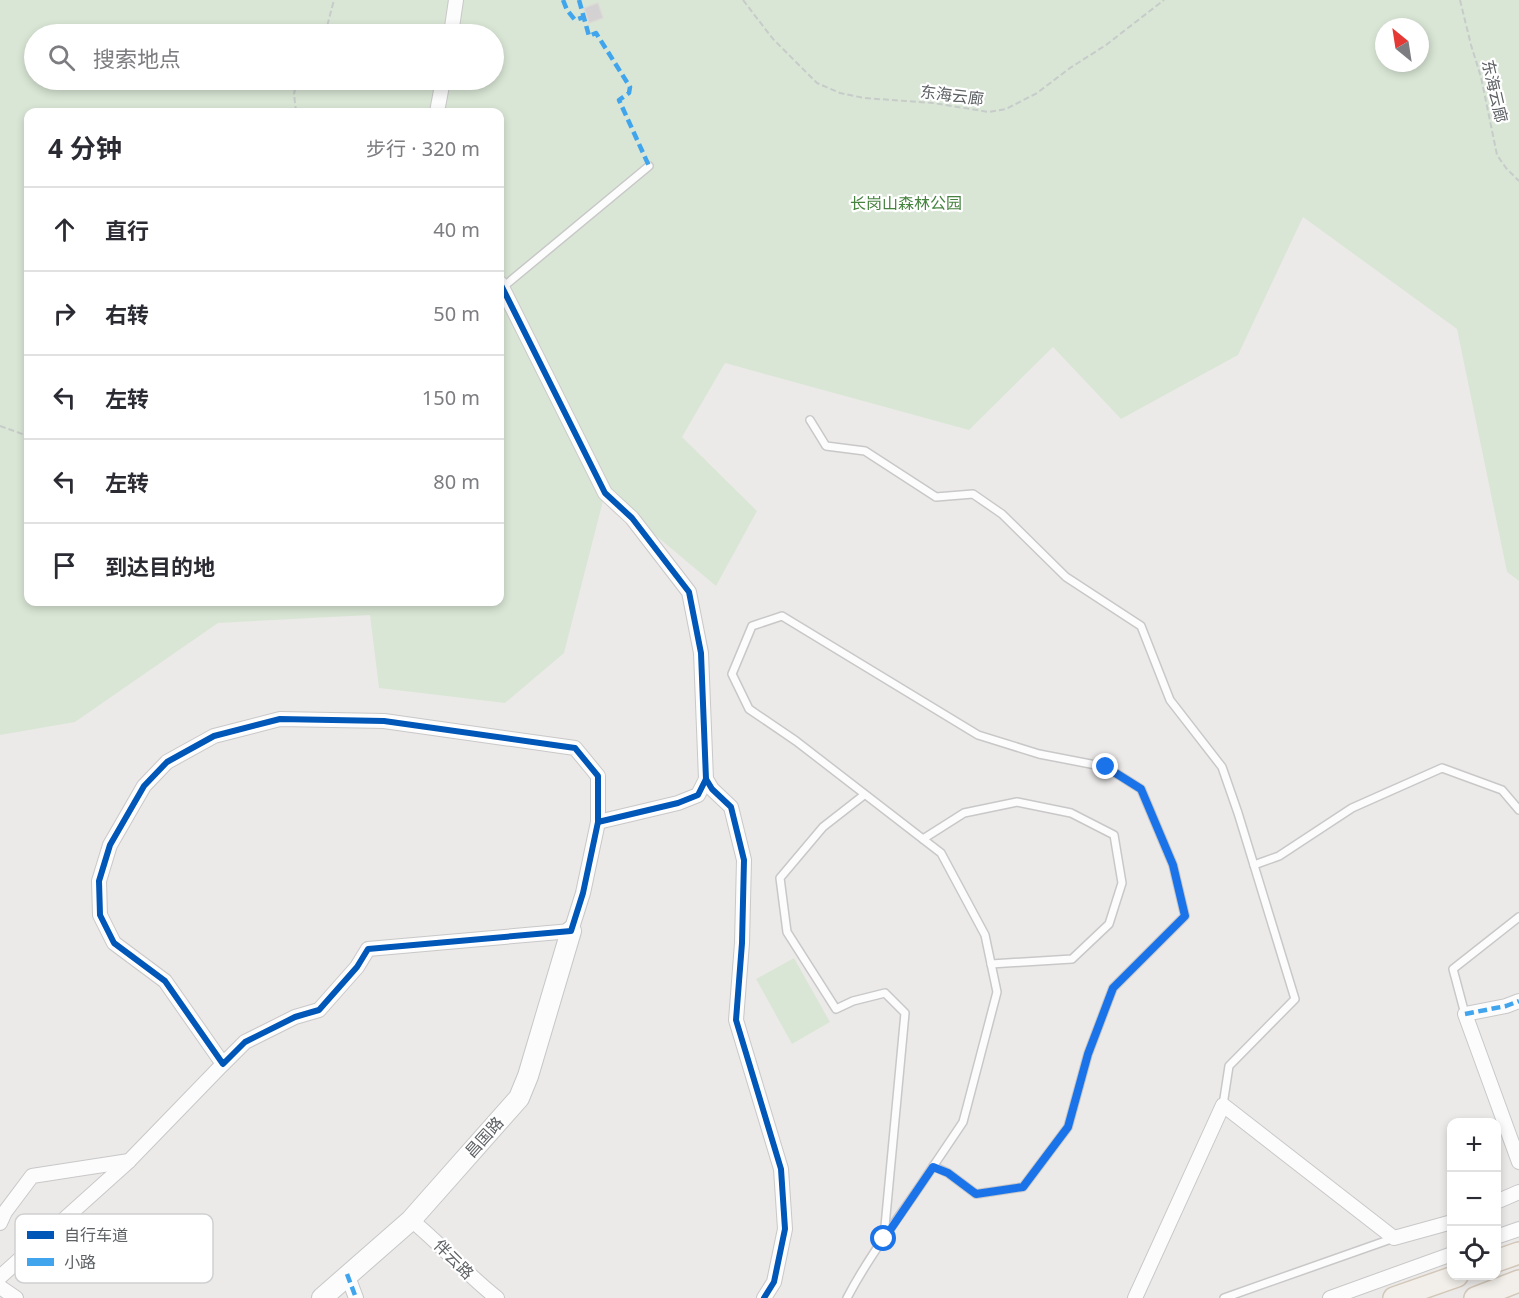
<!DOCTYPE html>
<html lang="zh">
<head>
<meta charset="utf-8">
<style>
	:root { --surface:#fff; --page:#f2f2f3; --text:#2b2b33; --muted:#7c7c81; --line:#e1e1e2 }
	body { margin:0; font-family:"Noto Sans","Noto Sans SC",sans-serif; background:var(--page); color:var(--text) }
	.controls { position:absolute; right:18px; bottom:18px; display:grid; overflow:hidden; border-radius:12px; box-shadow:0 3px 9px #0003 }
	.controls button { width:54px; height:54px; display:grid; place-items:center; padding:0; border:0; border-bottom:2px solid var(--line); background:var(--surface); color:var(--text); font:30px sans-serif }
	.compass { position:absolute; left:1375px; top:18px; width:54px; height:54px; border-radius:50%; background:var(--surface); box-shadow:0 3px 9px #0003; rotate:330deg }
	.stop { position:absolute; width:18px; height:18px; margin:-14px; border:4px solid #1a73e8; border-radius:50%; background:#fff }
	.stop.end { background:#1a73e8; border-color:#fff; box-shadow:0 2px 6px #0008 }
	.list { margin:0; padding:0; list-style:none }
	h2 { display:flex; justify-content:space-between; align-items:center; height:78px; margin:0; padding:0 24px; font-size:26px }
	h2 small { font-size:20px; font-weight:400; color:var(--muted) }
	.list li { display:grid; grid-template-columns:39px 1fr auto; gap:18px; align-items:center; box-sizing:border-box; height:84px; padding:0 24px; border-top:2px solid var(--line) }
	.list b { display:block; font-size:22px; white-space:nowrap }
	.list em { font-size:20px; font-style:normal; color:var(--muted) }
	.icon { flex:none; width:33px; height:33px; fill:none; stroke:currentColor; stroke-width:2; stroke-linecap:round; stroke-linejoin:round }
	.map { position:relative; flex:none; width:1519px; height:1298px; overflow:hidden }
	.search { position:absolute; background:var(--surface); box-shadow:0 3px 9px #0003; left:24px; top:24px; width:480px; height:66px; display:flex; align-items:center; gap:15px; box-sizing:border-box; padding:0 21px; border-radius:33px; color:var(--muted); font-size:22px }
	.panel { position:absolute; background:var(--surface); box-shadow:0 3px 9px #0003; left:24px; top:108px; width:480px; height:498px; border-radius:12px }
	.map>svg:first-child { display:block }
	.green { fill:#d9e6d5; fill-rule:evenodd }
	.building { fill:#d3d1d1; stroke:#dcdad7; stroke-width:1.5 }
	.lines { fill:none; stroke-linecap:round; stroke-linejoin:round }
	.lane-casing { stroke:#c9c8c8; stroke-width:10 }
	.street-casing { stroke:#c9c8c8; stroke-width:16 }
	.secondary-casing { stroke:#c6c7c7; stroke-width:22 }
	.primary-casing { stroke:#d2c7b8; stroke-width:24 }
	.path { stroke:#c7cbc9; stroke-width:2; stroke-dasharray:6 3; stroke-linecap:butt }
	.lane { stroke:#fcfcfc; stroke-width:7 }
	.street { stroke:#fcfcfc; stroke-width:14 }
	.secondary { stroke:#fcfcfc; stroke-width:20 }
	.primary { stroke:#f2efea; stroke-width:21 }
	.quiet { stroke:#41a5ee; stroke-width:4.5; stroke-dasharray:9 4.5; stroke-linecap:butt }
	.cycleway-casing { stroke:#fff; stroke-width:10 }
	.cycleway { stroke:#0057b8; stroke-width:6 }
	.route { stroke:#1a73e8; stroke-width:8 }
	.labels { text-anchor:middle; stroke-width:4.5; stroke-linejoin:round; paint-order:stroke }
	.street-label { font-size:16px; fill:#5e6265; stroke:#fff }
	.park-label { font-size:16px; fill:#45833f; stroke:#fff }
	.key { fill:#fff; stroke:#cfd0d1; stroke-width:1.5 }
	.key-label { font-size:16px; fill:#5e6265 }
</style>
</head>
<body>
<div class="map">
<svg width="1519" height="1298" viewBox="0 0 1519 1298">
	<rect width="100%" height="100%" fill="#eceae8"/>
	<g class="green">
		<path d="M 0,0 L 1519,0 L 1519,581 L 1507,572 L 1457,329 L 1303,217 L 1238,355 L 1121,419 L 1053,347 L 969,430 L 725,363 L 682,437 L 757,511 L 716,586 L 605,493 L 564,653 L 505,703 L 379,688 L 370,615 L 218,623 L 75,722 L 0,735 ZM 1384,27 L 1420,27 L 1420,63 L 1384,63 ZM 34,34 L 494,34 L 494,80 L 34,80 ZM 28,112 L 500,112 L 500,602 L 28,602 Z"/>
		<path d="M 794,958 L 830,1022 L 792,1044 L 756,979 Z"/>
	</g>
	<path class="building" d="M 598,3 L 603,18 L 589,23 L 584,8 Z"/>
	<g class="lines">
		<g class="lane-casing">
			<g id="lane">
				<path d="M 503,287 L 649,166"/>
				<path d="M 810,420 L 826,446 L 865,451 L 936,497 L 973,494 L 1002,514 L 1066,577 L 1141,626 L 1170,700 L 1222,767 L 1238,813 L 1295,999 L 1229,1066 L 1223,1105"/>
				<path d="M 864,795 L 823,827 L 780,878 L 787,932 L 836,1009 L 853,1001 L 885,993 L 905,1013 L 884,1237"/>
				<path d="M 923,839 L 964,813 L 1017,802 L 1071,813 L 1114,835 L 1122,883 L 1109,924 L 1072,959 L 991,964"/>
				<path d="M 1254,865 L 1279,856 L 1352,808 L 1442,768 L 1502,790 L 1519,810"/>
				<path d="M 1465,1014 L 1453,969 L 1519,917"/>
				<path d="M 847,1298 C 870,1254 901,1215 928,1174 L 963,1122 L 997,992 L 985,935 L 941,853 L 796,741 L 749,709 L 732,674 L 752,626 L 782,616 L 978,735 L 1039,754 L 1106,767 L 1141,789 L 1173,865 L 1185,916 L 1113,988 L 1088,1054 L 1068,1127 L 1023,1187 L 976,1194 L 948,1173 L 933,1166"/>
				<path d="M 1224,1298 L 1394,1238"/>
			</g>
		</g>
		<g class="street-casing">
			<g id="street">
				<path d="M 451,34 L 456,0"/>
				<path d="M 437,112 L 443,80"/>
				<path d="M 500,283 L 605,493 L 632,518 L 689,592 L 701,653 L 706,779 L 698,795 L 678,803 L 598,822"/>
				<path d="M 280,719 L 384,721 L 575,748 L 598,776 L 598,822 L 583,893 L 571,931 L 368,949 L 357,967 L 319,1010 L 295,1017 L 245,1042 L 223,1064 L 165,981 L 114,943 L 100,915 L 99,881 L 110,845 L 144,786 L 167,762 L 214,736 Z"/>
				<path d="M 706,779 L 712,789 L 731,807 L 744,860 L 742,943 L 736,1020 L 781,1169 L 785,1229 L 774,1282 L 764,1298"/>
				<path d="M 1519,1001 L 1506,1006 L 1465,1014 L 1519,1162"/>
				<path d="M 1496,1202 L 1519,1192"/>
				<path d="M 411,1220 C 441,1244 466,1274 497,1298"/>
				<path d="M 0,1223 L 5,1212 L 32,1176 L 129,1161"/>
				<path d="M 1496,1237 L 1519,1229"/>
				<path d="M 347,1274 L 356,1298"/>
				<path d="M 0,1277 L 129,1161 L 223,1064"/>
				<path d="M 0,1287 L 16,1298"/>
				<path d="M 1135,1298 L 1223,1105 L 1394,1238 L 1452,1222"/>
				<path d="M 1330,1298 L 1452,1254"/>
			</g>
		</g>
		<g class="secondary-casing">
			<path id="secondary" d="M 322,1298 L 411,1220 L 519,1098 L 528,1076 L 571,931"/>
		</g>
		<g class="primary-casing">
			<g id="primary">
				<path d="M 1496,1261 L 1519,1253"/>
				<path d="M 1394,1298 L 1457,1276"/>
				<path d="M 1475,1298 L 1519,1281"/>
			</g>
		</g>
		<g class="path">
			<path d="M 743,0 L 773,39 L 817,83 L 840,93 L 864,98 L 933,103 L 989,112 L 1006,109 L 1037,93 L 1070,68 L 1106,45 L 1164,0"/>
			<path d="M 1460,0 L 1471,45 L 1481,77 L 1497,155 L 1506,168 L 1519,181"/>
			<path d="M 325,34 L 334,0"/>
			<path d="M 296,112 L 294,94 L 297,80"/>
			<path d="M 0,426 L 28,436"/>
		</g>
		<use href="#lane" class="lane"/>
		<use href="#street" class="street"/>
		<use href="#secondary" class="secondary"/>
		<use href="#primary" class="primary"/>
		<g class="quiet">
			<path d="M 563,0 L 567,10 L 575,20 L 584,17"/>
			<path d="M 579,0 L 589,36 L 596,33 L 630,87 L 629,93 L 619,100 L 649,166"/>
			<path d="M 1465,1014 L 1506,1006 L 1519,1001"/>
			<path d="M 347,1274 L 356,1298"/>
		</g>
		<g class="cycleway-casing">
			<g id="cycleway">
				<path d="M 500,283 L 605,493 L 632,518 L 689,592 L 701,653 L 706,779 L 698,795 L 678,803 L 598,822"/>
				<path d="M 280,719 L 384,721 L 575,748 L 598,776 L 598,822 L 583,893 L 571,931 L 368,949 L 357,967 L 319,1010 L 295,1017 L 245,1042 L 223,1064 L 165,981 L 114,943 L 100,915 L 99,881 L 110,845 L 144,786 L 167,762 L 214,736 Z"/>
				<path d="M 706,779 L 712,789 L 731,807 L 744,860 L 742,943 L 736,1020 L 781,1169 L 785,1229 L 774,1282 L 764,1298"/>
			</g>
		</g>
		<use href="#cycleway" class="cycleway"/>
	</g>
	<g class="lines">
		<path class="route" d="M 884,1239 L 933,1167 L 948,1173 L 976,1194 L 1023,1187 L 1068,1127 L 1088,1054 L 1113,988 L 1185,916 L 1173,865 L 1141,789 L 1106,767"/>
	</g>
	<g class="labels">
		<g class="street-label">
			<text transform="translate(1495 91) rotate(77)" y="6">东海云廊</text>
			<text transform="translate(952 95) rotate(7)" y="6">东海云廊</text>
			<text transform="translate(484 1137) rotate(-48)" y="6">昌国路</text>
			<text transform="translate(454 1259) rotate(45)" y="6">伴云路</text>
		</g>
		<g class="park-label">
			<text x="906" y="209">长岗山森林公园</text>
		</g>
	</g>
	<rect x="15" y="1214" width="198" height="69" rx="9" class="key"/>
	<rect x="27" y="1231" width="27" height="8" fill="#0057b8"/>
	<rect x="27" y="1258" width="27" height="8" fill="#41a5ee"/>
	<g class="key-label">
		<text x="64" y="1241">自行车道</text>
		<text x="64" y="1268">小路</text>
	</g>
</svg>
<div class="controls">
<button>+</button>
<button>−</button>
<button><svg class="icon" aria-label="locate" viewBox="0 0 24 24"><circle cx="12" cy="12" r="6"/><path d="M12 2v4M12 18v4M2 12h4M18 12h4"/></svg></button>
</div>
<svg class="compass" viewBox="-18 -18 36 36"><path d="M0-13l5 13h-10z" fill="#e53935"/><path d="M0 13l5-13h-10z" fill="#7c7c81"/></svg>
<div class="stop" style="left:884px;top:1239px"></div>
<div class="stop end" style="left:1106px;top:767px"></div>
<div class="search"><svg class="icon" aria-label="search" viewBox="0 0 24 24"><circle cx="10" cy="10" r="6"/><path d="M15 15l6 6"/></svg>搜索地点</div>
<section class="panel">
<h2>4 分钟<small>步行 · 320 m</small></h2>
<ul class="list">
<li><svg class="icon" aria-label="ahead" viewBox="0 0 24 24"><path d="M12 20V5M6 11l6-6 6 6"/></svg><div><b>直行</b></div><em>40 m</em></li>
<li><svg class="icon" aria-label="right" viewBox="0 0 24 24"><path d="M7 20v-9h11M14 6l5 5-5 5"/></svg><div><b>右转</b></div><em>50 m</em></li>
<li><svg class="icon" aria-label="left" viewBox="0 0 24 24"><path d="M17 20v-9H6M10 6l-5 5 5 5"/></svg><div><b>左转</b></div><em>150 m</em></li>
<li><svg class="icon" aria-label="left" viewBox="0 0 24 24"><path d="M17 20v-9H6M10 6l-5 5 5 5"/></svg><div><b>左转</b></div><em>80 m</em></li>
<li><svg class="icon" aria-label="arrive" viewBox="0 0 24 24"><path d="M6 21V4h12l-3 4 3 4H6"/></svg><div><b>到达目的地</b></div></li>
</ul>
</section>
</div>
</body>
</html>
